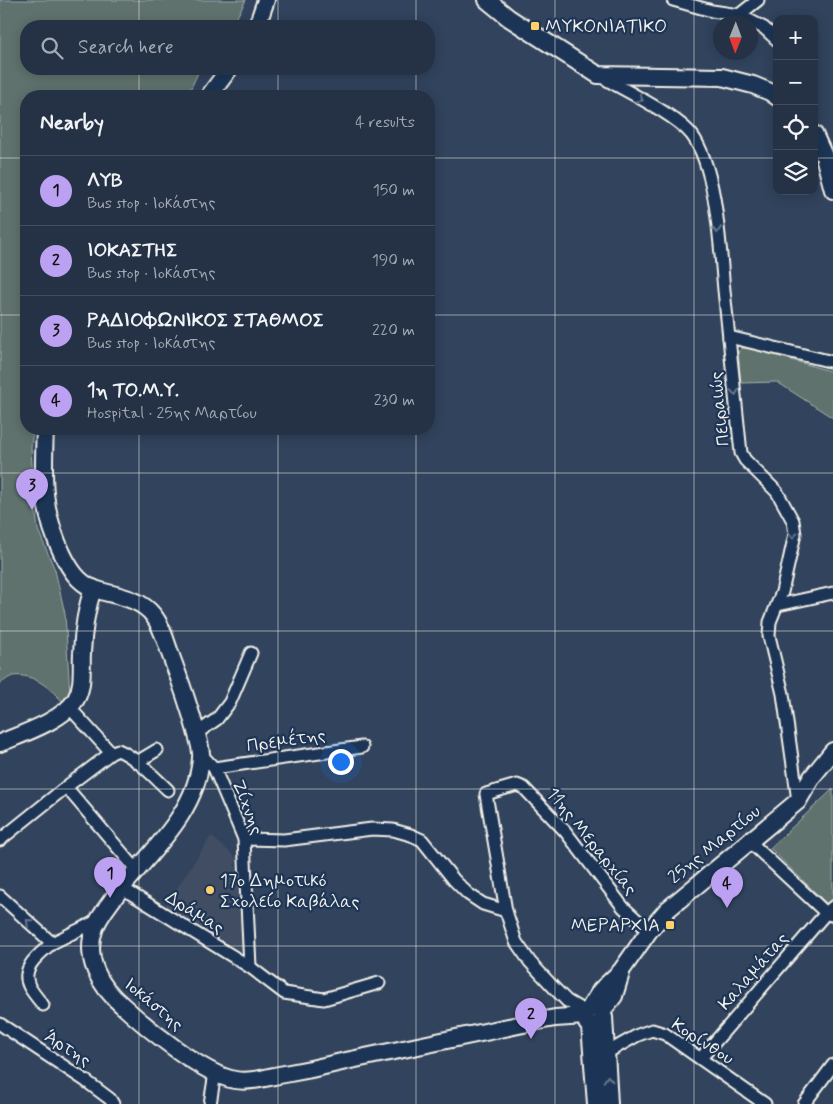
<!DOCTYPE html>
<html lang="en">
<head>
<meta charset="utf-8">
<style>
	:root { --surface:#253246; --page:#313e51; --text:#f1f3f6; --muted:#a3aab3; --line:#424d5f; --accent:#bca0f2 }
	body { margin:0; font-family:Mynerve,sans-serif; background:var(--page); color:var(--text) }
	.controls { position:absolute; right:15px; top:15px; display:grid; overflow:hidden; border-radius:10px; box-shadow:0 2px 12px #0003 }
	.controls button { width:45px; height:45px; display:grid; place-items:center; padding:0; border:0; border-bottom:1px solid var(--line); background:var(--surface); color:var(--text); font:25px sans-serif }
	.compass { position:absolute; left:713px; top:15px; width:45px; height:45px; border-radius:50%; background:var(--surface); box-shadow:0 2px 12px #0003; rotate:181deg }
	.you { position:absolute; left:340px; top:761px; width:18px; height:18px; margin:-12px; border:4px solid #fff; border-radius:50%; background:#1a73e8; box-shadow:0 0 0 8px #1a73e833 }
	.badge { display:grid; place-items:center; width:32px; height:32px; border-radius:50%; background:var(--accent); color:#111; font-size:16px; font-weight:700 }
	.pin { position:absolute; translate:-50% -41px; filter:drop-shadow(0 1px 2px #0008) }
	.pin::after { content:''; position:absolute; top:26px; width:18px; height:15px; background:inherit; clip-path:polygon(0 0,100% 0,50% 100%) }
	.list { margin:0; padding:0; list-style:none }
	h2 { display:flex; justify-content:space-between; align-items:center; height:65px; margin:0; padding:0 20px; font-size:21px }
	h2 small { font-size:16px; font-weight:400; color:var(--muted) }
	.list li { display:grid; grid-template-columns:32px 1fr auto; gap:15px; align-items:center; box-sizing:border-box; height:70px; padding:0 20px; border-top:1px solid var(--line) }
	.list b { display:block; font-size:19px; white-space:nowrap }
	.list p { margin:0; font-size:16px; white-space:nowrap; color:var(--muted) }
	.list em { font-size:16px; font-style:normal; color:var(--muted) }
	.icon { flex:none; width:28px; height:28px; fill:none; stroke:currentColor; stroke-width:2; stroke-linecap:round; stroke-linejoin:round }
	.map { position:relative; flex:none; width:833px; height:1104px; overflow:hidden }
	.search { position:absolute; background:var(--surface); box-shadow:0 2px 12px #0003; left:20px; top:20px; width:415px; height:55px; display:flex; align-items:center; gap:12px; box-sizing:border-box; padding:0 18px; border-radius:20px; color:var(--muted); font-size:19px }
	.panel { position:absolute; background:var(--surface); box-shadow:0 2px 12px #0003; left:20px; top:90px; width:415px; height:345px; border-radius:20px }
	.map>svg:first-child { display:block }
	.built { fill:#3f4d62 }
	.green { fill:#5e726d; stroke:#a9b2aa }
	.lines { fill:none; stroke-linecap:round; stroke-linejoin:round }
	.street-casing { stroke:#f4f1e8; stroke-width:15 }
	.secondary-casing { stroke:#f4f1e8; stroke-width:20 }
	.street { stroke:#1d3557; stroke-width:11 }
	.secondary { stroke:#1d3557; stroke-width:16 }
	.oneway { stroke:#68778a }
	.grid { fill:none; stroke:#f4f1e8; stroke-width:1; stroke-opacity:0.55 }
	.poi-dot { fill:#ffd166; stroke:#1d3557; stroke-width:2 }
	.labels { text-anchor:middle; stroke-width:4.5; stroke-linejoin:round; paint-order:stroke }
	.poi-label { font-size:18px; fill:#f4f1e8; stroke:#1d3557; text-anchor:start }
	.street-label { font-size:18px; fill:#f4f1e8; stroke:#1d3557 }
</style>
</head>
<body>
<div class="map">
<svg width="833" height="1104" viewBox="0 0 833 1104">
	<rect width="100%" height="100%" fill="#31435d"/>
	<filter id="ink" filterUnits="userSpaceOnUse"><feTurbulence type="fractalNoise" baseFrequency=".02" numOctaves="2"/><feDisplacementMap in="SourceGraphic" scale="10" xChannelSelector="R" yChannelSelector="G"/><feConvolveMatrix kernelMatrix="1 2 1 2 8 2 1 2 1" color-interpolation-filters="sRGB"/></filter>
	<g filter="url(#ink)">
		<path class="built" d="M 211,836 L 238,859 L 234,865 L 243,873 L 247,949 L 239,950 L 165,906 Z"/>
		<g class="green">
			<path d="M 0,0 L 246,0 L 232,26 L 26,26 L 26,69 L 200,69 L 187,96 L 26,96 L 26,429 L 33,429 L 31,448 L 34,497 L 38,530 L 55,570 L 65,614 L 70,695 L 64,703 C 51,689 34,673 13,676 C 9,677 4,681 0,684 Z"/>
			<path d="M 742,348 L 753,349 L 833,372 L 833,418 L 777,382 L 741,383 L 738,352 Z"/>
			<path d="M 833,789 L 833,898 L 827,904 L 770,848 Z"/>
		</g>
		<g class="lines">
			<g class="street-casing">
				<g id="street">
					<path d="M 673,0 L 712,11 L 739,15 L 764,28 L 777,40"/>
					<path d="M 739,15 L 758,0"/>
					<path d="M 600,76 C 624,90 675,114 692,135 C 717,169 720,248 724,290 C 730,344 735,399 741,453 L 745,460 L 777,492 L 793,521 L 795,534 L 782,592 L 770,622 L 769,636 L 783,694 L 798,801"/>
					<path d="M 729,337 L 833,362"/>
					<path d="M 778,605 L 833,593"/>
					<path d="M 69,707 L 111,753"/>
					<path d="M 197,733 L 217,719 L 230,702 L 251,653"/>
					<path d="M 202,755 L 214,768 L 244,839 L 250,967"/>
					<path d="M 137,762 L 157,750"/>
					<path d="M 214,768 L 362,747"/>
					<path d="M 66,787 L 136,869"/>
					<path d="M 244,839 L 284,840 L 372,829 L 393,830 L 411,835 L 422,840 L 454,880 L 468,894 L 483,904 L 506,911"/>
					<path d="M 0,840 L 66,787 L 111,753 L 118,750 C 137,758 153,776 168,790"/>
					<path d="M 749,841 L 826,913 L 831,915"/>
					<path d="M 122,888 L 250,967 L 284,993 L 324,999 L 379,983"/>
					<path d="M 0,896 L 52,943 L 99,920"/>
					<path d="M 43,1005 C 38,999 32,992 29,986 C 20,967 40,954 52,943"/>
					<path d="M 586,1012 L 567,1001 L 556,990 L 530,962 L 516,942 L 506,911 L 486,794 L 517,785 L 524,788 L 565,831 L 623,907 L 649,931"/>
					<path d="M 0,1024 L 86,1081 L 110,1099 L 113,1104"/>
					<path d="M 601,1056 L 638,1035 L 652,1030 L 665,1034 L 765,1104"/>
					<path d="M 701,1058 L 826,913 L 833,907"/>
					<path d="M 210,1104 L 215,1073"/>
					<path d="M 804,1104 L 833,1065"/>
				</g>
			</g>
			<g class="secondary-casing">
				<g id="secondary">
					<path d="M 487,0 L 509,18 L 598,75 L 722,77 L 753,85 L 770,92 L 777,97"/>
					<path d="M 257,26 L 266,0"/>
					<path d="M 209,96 L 229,69"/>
					<path d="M 814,134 L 824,156 L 833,190"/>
					<path d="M 45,429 C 43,476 41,511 63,555 C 70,569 78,582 92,588 C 112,596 138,596 153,615 C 162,626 166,642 171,656 C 180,680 189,706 196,731 C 198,739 202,750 201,758 C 197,812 152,850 120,890 C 111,901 101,914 95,927 C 83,958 100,987 123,1006 C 147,1028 204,1075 235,1080 C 248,1082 261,1079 274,1076 C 298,1072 322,1067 346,1061 C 406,1048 467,1036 528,1023 L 555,1018 L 585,1016"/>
					<path d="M 0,743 C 22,734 64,720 76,699 C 84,685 81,668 82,653 C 83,630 86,610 93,588"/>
					<path d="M 602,1011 L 614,996 L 621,973"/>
					<path d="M 586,1012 L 594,1007 L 600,1009 L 603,1014 L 601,1023 L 596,1026 L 587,1023 L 585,1015 L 601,990 L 621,971 L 649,931 L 667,910 L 798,801 L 812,777 L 833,751"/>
					<path d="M 604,1017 L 609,1104"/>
					<path d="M 590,1025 L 596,1104"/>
				</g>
			</g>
			<use href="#street" class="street"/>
			<use href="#secondary" class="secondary"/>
		</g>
		<defs><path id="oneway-chevron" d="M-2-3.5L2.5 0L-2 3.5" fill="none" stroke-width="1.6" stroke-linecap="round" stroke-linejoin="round" transform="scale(1.25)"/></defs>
		<g class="oneway">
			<use href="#oneway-chevron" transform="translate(640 99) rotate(30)"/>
			<use href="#oneway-chevron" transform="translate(717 230) rotate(83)"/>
			<use href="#oneway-chevron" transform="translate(735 392) rotate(84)"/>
			<use href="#oneway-chevron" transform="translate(793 535) rotate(94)"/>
			<use href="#oneway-chevron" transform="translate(29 922) rotate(-138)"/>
			<use href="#oneway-chevron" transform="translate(608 1079) rotate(-93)"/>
		</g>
	</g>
	<path class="grid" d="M 139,0 L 139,26M 278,0 L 278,26M 416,0 L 416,26M 555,0 L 555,1104M 694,0 L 694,1104M 139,69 L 139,96M 278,69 L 278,96M 416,69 L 416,96M 0,158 L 26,158M 429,158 L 777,158M 814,158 L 833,158M 0,315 L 26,315M 429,315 L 833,315M 139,429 L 139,1104M 278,429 L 278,1104M 416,429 L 416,1104M 0,473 L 833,473M 0,631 L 833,631M 0,789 L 833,789M 0,946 L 833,946"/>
	<g class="poi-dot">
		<rect x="530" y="21" width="10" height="10" rx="2.5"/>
		<circle cx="210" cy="890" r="5"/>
		<rect x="665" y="920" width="10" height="10" rx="2.5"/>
	</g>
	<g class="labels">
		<g class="poi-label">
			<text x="545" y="32">ΜΥΚΟΝΙΑΤΙΚΟ</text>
			<text x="220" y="886">17ο Δημοτικό<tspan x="220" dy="21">Σχολείο Καβάλας</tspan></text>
			<text x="660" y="931" text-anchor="end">ΜΕΡΑΡΧΙΑ</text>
		</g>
		<g class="street-label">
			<text transform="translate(719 409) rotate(-96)" y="6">Πειραιώς</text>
			<text transform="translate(286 740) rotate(-8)" y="6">Πρεμέτης</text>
			<text transform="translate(248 807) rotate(69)" y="6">Ζίχνης</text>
			<text transform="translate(592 841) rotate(51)" y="6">11ης Μεραρχίας</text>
			<text transform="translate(714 844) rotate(-39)" y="6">25ης Μαρτίου</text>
			<text transform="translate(195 912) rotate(32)" y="6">Δράμας</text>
			<text transform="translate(753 971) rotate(-49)" y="6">Καλαμάτας</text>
			<text transform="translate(154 1004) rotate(40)" y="6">Ιοκάστης</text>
			<text transform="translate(703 1041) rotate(33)" y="6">Κορίνθου</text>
			<text transform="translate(68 1048) rotate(33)" y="6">Άρτης</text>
		</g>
	</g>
</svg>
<div class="controls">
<button>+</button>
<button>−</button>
<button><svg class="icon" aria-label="locate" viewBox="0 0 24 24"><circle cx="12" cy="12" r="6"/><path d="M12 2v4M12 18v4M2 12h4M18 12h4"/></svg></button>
<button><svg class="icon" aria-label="layers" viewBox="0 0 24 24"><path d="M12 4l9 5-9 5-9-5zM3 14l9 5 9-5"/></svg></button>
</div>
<svg class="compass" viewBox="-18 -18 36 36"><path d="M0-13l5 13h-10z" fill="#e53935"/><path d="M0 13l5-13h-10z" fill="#a3aab3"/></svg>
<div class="you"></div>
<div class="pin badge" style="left:110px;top:898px">1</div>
<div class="pin badge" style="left:531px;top:1039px">2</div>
<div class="pin badge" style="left:32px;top:510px">3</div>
<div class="pin badge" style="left:727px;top:908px">4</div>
<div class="search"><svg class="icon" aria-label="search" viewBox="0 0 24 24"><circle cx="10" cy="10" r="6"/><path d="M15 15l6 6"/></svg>Search here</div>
<section class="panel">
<h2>Nearby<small>4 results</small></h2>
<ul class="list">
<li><span class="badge">1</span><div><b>ΛΥΒ</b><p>Bus stop · Ιοκάστης</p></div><em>150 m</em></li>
<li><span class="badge">2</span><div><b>ΙΟΚΑΣΤΗΣ</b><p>Bus stop · Ιοκάστης</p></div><em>190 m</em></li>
<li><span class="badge">3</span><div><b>ΡΑΔΙΟΦΩΝΙΚΟΣ ΣΤΑΘΜΟΣ</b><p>Bus stop · Ιοκάστης</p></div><em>220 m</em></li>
<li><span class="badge">4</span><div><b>1η ΤΟ.Μ.Υ.</b><p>Hospital · 25ης Μαρτίου</p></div><em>230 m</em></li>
</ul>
</section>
</div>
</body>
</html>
